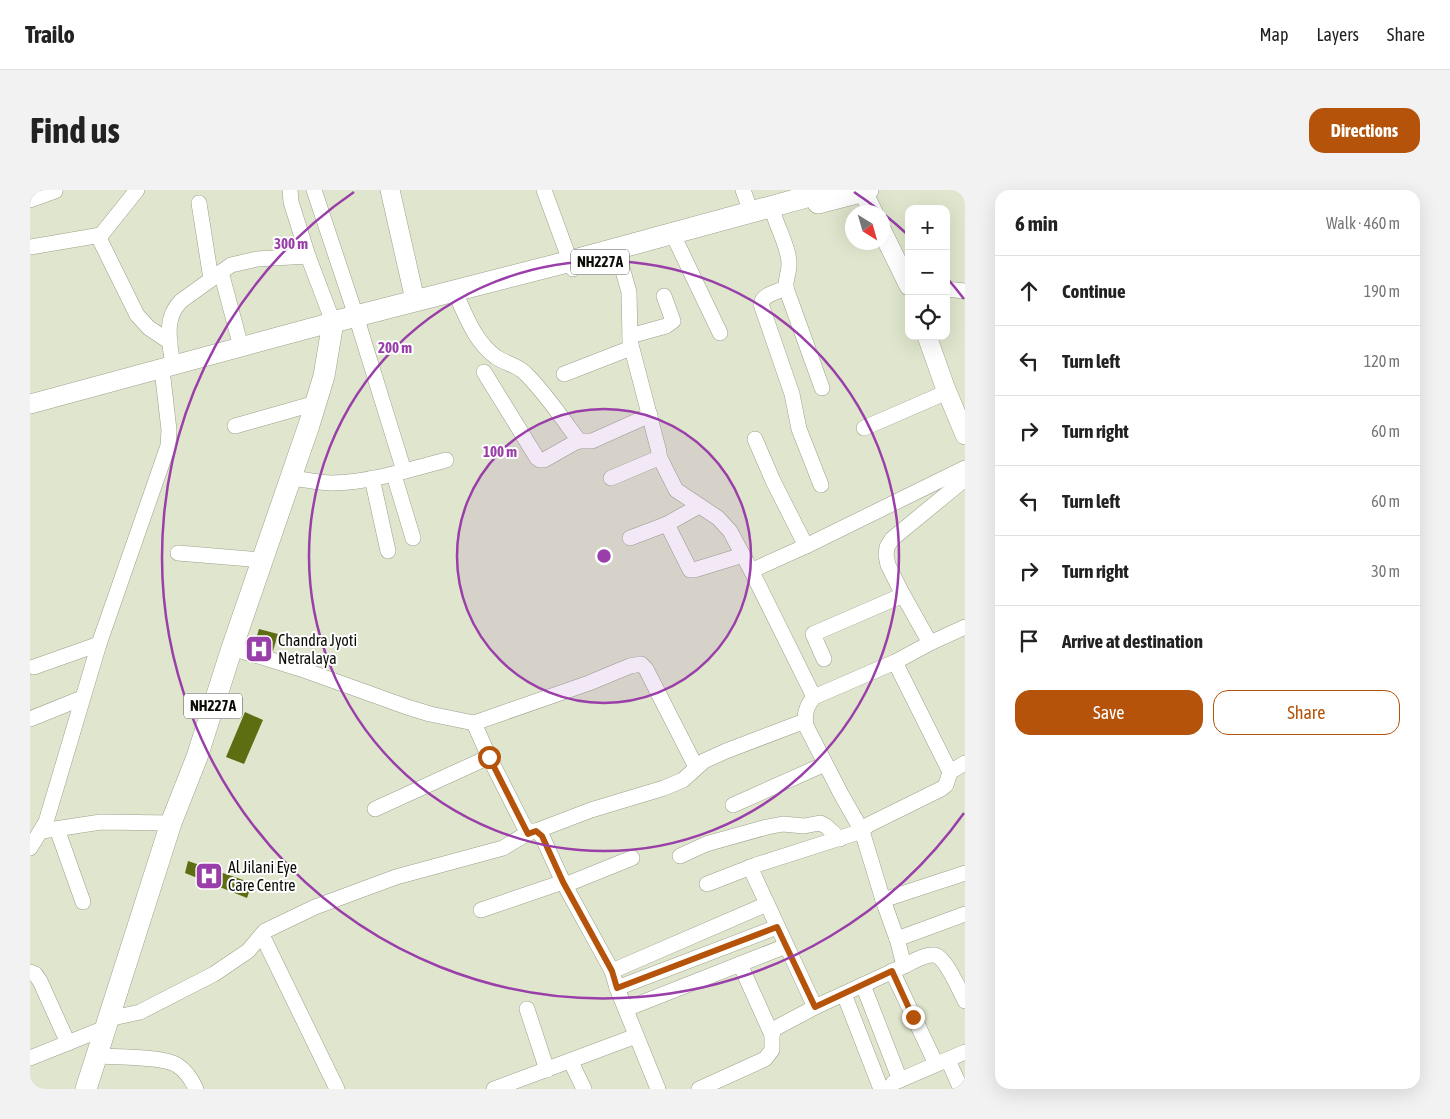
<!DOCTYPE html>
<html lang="en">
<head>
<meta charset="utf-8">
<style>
	:root { --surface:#fff; --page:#f2f2f2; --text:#222; --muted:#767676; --line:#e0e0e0; --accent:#b45309 }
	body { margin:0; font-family:"Asap Condensed",sans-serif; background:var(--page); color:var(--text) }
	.controls { position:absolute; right:15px; top:15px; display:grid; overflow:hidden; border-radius:10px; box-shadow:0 5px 20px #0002 }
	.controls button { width:45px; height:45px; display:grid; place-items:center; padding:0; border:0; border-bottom:1px solid var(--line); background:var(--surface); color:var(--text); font:25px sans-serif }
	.compass { position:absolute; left:815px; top:15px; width:45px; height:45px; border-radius:50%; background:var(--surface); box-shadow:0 5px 20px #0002; rotate:143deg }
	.stop { position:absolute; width:15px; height:15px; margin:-11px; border:4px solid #b45309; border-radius:50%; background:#fff }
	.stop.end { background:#b45309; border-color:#fff; box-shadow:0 1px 5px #0008 }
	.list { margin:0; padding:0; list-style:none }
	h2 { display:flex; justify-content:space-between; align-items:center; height:65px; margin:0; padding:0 20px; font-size:21px }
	h2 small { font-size:16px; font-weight:400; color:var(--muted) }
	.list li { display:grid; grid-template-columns:32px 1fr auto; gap:15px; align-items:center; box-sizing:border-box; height:70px; padding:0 20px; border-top:1px solid var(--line) }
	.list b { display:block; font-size:19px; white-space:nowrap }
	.list em { font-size:16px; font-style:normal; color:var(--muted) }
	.actions { display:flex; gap:10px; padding:15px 20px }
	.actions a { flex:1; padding:11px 0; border:1px solid var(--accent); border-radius:15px; text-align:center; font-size:18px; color:var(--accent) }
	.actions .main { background:var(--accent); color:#fff }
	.icon { flex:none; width:28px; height:28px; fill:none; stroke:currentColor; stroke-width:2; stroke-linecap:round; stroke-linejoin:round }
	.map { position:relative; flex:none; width:935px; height:899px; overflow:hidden; border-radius:15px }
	header { display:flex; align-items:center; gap:30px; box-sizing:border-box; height:70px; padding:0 25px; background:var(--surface); border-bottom:1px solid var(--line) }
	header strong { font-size:24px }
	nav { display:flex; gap:28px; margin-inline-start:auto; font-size:18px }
	.intro { display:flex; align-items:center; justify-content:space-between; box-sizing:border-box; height:120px; padding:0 30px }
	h1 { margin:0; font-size:35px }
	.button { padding:12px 22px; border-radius:15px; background:var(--accent); color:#fff; font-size:18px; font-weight:700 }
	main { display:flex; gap:30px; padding:0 30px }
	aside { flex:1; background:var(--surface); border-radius:15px; box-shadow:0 5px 20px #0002 }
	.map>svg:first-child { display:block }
	.building { fill:#5d6d12 }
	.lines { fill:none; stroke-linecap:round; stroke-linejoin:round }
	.minor-casing { stroke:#9ba18a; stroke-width:16 }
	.major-casing { stroke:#9ba18a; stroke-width:20 }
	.highway-casing { stroke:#9ba18a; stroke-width:22 }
	.minor { stroke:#fff; stroke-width:15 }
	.major { stroke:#fff; stroke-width:19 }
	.highway { stroke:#fff; stroke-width:21 }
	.route { stroke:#b45309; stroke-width:6 }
	.ring { fill:none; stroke:#9a3fa9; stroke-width:2.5 }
	.labels { text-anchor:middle; stroke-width:4; stroke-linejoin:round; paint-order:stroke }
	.shield { fill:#fff; stroke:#545651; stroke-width:1 }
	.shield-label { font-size:15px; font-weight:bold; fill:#0b0d06 }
	.poi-label { font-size:16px; fill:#0b0d06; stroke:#fff; text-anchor:start }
	.centre { fill:#9a3fa9; stroke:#fff; stroke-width:2.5 }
	.ring-label { font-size:15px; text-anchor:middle; font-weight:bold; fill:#9a3fa9; stroke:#fff; stroke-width:4; stroke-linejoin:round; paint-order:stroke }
</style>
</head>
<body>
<header>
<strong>Trailo</strong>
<nav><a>Map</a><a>Layers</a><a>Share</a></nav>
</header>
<div class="intro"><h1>Find us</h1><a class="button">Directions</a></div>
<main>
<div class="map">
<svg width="935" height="899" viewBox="0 0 935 899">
	<rect width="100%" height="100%" fill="#dfe6cd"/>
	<g class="building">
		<path d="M 229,439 L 248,444 L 243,461 L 224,455 Z"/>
		<path d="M 215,522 L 233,530 L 214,574 L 196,567 Z"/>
		<path d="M 158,671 L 222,693 L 217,708 L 155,683 Z"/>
	</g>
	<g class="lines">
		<g class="minor-casing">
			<g id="minor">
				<path d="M 107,0 L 71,45 L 70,50 L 107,125 L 119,138 L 140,152"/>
				<path d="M 260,0 L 261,12 L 278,66 L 303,132"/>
				<path d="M 284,0 L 326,126 L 374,281"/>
				<path d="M 514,0 L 543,79"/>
				<path d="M 713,0 L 721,22"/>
				<path d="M 0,10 L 25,1"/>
				<path d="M 169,13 L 181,89"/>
				<path d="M 744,25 C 748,39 760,61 759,75 C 759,83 755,90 756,98 L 792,198"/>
				<path d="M 646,51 L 690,143"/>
				<path d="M 0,57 L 71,45"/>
				<path d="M 191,82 L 211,157"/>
				<path d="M 756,98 C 747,102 733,104 731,114 L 762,204 L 769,239 L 791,295"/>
				<path d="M 916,99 L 935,101"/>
				<path d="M 428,109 C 438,131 446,152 466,167 C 476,174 488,175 496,184 C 516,204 532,228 549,251"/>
				<path d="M 600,146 L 636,136 L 643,131 L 634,106"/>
				<path d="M 143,176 C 140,153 133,129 151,111 L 201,75 L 227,69 L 278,66"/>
				<path d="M 454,182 L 507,268 L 510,270 L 514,270 L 544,253 L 549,251 L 562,251 L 620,225"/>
				<path d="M 534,184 L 601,158"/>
				<path d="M 205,236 L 286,213"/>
				<path d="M 834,238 L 917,202"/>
				<path d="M 725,249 L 743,291 L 776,356"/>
				<path d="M 629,266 L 646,300 L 688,328 L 700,341 L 722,382"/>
				<path d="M 364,285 L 383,348"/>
				<path d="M 260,288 C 274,289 288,293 302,293 C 341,292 379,280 416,270"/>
				<path d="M 342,288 L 358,361"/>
				<path d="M 581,288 L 626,269 L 629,266 L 629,262 L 600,151 L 599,102 L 589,67"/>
				<path d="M 637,334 L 660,380 L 664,380 L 713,365"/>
				<path d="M 600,348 L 637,334 L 669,316"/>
				<path d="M 148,363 L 232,370"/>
				<path d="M 900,453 L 873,405 L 858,375 L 856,365 L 857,357 L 862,349 L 935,289"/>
				<path d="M 202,458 L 271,479 L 377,517 L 400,524 L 444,533 L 559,493 L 600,476 L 611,474 L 616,479 L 666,577"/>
				<path d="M 794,469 L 783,444 L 873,405"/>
				<path d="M 865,472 L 920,582"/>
				<path d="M 4,477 L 69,454"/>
				<path d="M 784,507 L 722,382 L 725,379 L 776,356 L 935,278"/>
				<path d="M 0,529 L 52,508"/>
				<path d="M 444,533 L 459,567 L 498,644"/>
				<path d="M 703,615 L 795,574"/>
				<path d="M 345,619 L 459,567"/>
				<path d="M 27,639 L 53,712"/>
				<path d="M 12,641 L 71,632 L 141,633"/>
				<path d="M 506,641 L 561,620 L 634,598 L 653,590 L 674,571 L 696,561 L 775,531"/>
				<path d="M 0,658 L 16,632 L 69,454 L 138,256 L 139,240 L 133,188"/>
				<path d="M 650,666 L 676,654 L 737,637 L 753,634 L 774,636 L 790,633 L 796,636 L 810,649"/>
				<path d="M 720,677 L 785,817"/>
				<path d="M 677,694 L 726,675 L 832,641 L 811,604 L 777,538 C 773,526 776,516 784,507 L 865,472 L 900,453 L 935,437"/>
				<path d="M 535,695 L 602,668"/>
				<path d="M 853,710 L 935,683"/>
				<path d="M 451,720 L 533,692"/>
				<path d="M 232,745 L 307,899"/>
				<path d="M 867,749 L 935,724"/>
				<path d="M 710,774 L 742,845"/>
				<path d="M 874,776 C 882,772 895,764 904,765 C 915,766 930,801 935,811"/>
				<path d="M 582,781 L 737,714"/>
				<path d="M 862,781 L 906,874"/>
				<path d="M 0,782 L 5,784 L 10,791 L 38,853"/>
				<path d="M 833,795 L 870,890"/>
				<path d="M 587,798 L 747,737"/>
				<path d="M 814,804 L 851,899"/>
				<path d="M 497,819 L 517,880"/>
				<path d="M 596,819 L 756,756"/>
				<path d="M 78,829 L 110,822 L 184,784 L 218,761 L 235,741 L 285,717 L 366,687 L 473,658 L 501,641 L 506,641 L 512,646 L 533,692 L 582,781 L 587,798 L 628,899"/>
				<path d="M 67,866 C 85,867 132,866 147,875 C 156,881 162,890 166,899"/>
				<path d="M 0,868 L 75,838"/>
				<path d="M 918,870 L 931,899"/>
				<path d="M 541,872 L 554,899"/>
				<path d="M 863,893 L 935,862"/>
				<path d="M 464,899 L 606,846"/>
				<path d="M 669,899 L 735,869 L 742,860 L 742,845 L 744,839 L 785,817 L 874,776 L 868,752 L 853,710 L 832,641 L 838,635 L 911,599 L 916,595 L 920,582 L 935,573"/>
			</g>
		</g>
		<g class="major-casing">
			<g id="major">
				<path d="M 360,0 L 385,110"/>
				<path d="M 832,0 L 843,22"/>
				<path d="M 852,41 L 879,96"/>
				<path d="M 897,146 L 915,197 L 935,245"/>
				<path d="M 0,214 L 303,132"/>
			</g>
		</g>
		<g class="highway-casing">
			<g id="highway">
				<path d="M 788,13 L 838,0"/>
				<path d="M 56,899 L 141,633 L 167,567 L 202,458 L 279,235 L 294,186 L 303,132 L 541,71 L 802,0"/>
			</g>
		</g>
		<use href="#minor" class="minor"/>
		<use href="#major" class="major"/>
		<use href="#highway" class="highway"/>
	</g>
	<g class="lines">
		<path class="route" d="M 459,567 L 498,644 L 506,641 L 512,646 L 533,692 L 582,781 L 587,798 L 747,737 L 785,817 L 862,781 L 883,827"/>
	</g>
	<circle cx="574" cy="366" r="147" fill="#9a3fa9" fill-opacity=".12"/>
	<g class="ring">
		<circle cx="574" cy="366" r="147"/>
		<circle cx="574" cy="366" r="295"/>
		<path d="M934 623A442 442 0 1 1 324 2M824 2A442 442 0 0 1 849 20M855 25A442 442 0 0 1 878 45M917 88A442 442 0 0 1 934 109"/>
	</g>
	<defs>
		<g id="hospital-square" transform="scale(1.4375)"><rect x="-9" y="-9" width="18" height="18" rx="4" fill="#9a3fa9" stroke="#fff"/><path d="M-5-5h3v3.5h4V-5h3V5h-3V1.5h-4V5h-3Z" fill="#fff"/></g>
	</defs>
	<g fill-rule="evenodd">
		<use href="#hospital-square" x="229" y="459"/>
		<use href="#hospital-square" x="179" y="686"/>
	</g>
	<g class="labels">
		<g class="shield">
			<rect x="541" y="59.5" width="58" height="25" rx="4"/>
			<rect x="154" y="503.5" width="58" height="25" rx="4"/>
		</g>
		<g class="shield-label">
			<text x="570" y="77">NH227A</text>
			<text x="183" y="521">NH227A</text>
		</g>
		<g class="poi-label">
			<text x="248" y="456">Chandra Jyoti<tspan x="248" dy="18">Netralaya</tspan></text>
			<text x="198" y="683">Al Jilani Eye<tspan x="198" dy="18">Care Centre</tspan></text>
		</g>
	</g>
	<circle cx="574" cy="366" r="8" class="centre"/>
	<g class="ring-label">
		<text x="261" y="59">300 m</text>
		<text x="365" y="163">200 m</text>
		<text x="470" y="267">100 m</text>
	</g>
</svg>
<div class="controls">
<button>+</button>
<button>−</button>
<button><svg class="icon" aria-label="locate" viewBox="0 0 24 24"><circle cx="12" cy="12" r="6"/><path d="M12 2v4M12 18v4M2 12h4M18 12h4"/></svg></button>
</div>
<svg class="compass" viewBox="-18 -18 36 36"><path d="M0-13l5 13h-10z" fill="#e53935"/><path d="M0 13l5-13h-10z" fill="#767676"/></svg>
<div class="stop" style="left:459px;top:567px"></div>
<div class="stop end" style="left:883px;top:827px"></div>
</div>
<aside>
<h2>6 min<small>Walk · 460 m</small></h2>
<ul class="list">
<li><svg class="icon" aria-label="ahead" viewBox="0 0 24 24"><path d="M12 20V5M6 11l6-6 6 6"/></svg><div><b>Continue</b></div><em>190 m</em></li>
<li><svg class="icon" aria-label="left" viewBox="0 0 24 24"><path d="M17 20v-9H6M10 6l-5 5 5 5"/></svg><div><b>Turn left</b></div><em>120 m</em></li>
<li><svg class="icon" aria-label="right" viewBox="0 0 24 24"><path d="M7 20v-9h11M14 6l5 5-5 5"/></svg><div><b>Turn right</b></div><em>60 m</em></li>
<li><svg class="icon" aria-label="left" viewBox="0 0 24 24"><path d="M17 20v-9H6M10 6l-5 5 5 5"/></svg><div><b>Turn left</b></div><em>60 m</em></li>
<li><svg class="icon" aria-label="right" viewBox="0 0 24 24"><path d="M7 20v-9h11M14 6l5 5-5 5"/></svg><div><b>Turn right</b></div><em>30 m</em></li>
<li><svg class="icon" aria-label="arrive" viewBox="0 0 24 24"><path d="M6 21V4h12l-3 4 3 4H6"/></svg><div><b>Arrive at destination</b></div></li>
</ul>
<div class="actions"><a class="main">Save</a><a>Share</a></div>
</aside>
</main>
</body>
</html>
